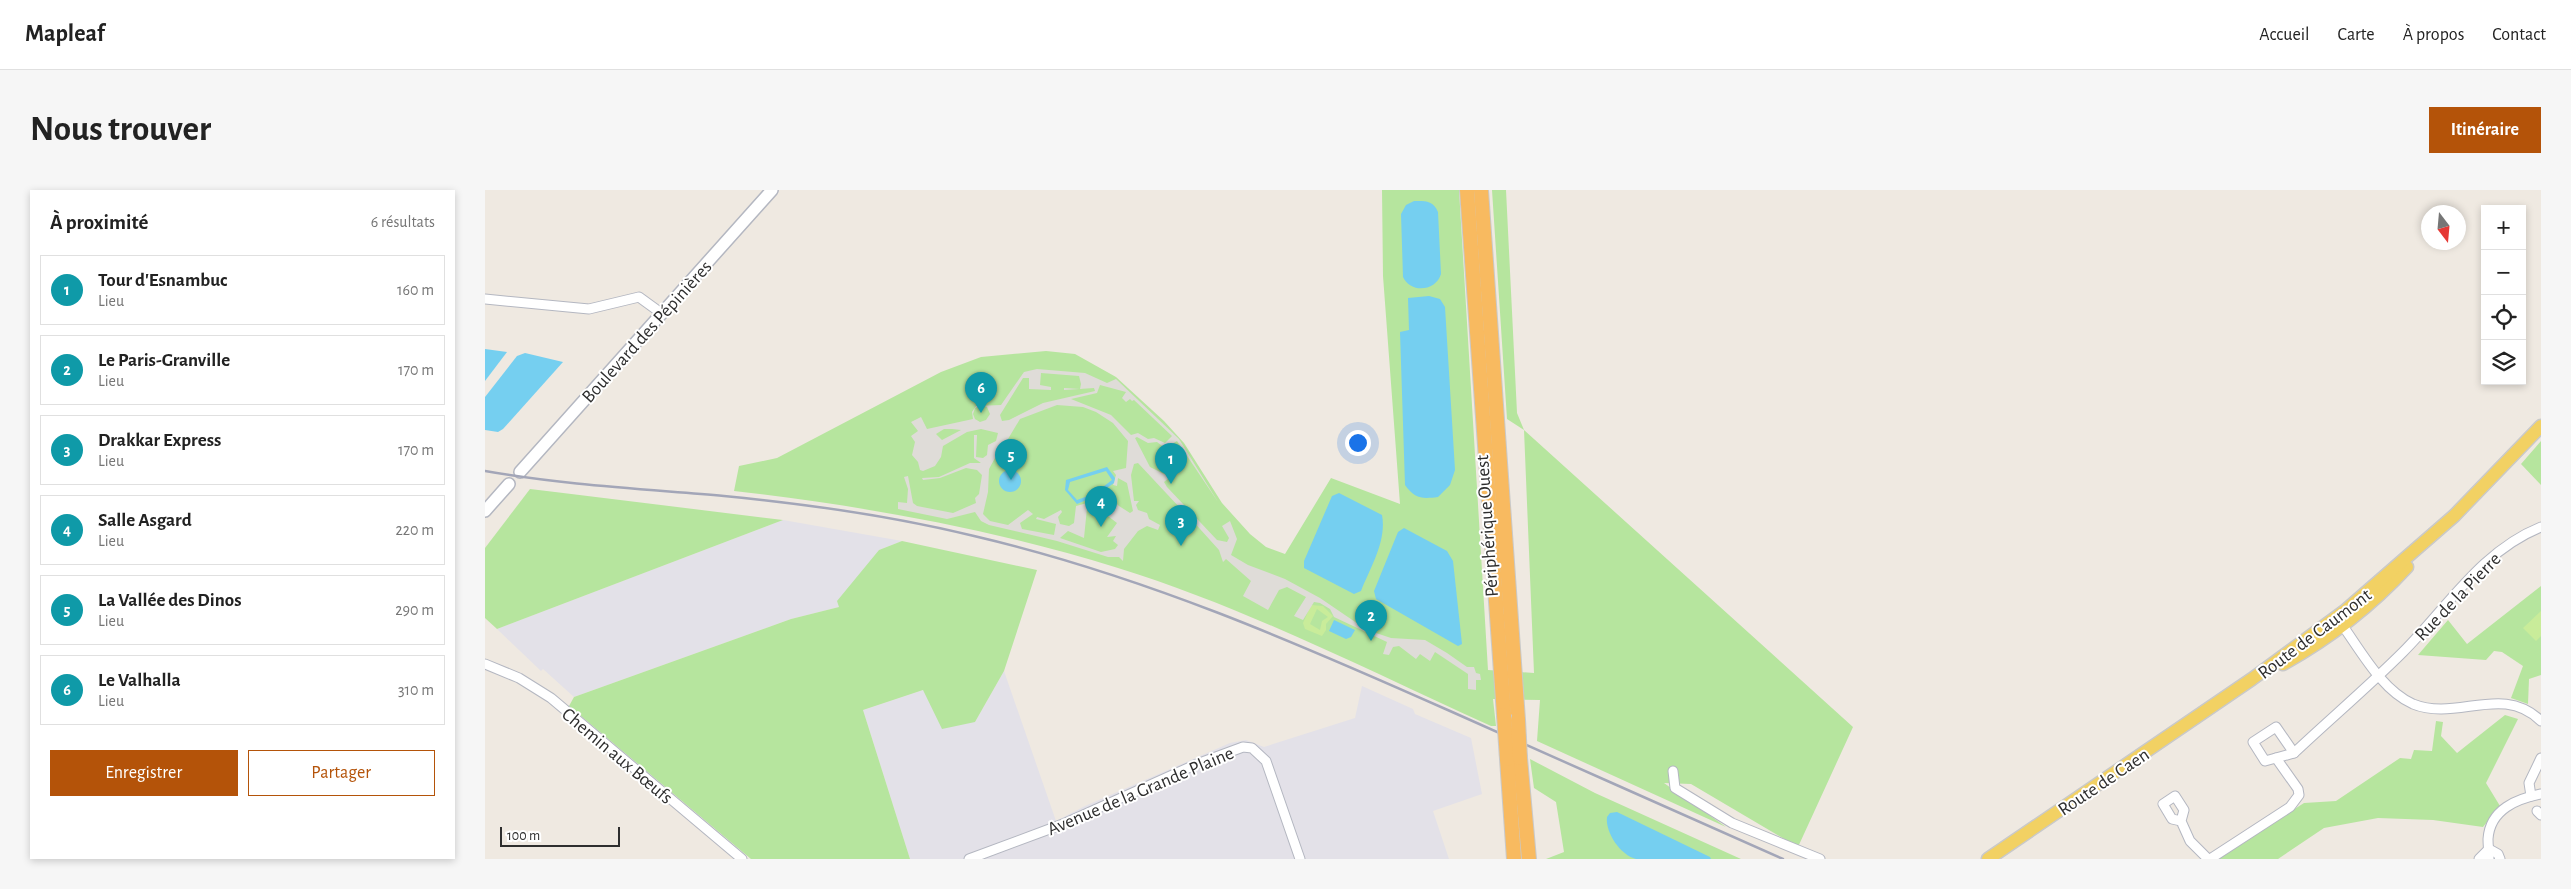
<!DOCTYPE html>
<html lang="fr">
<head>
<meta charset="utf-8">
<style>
	:root { --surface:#fff; --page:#f6f6f6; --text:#222; --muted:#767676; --line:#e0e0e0; --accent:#b45309 }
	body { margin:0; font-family:"Alegreya Sans",sans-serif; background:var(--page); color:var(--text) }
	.controls { position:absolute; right:15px; top:15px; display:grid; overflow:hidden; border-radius:0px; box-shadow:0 2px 8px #0003 }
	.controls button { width:45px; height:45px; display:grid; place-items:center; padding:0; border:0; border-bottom:1px solid var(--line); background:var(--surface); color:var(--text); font:25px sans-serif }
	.compass { position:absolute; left:1936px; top:15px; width:45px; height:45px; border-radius:50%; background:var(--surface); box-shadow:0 2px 8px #0003; rotate:164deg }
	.scale { position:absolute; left:15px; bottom:12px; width:120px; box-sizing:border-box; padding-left:5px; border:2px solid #2e2e2e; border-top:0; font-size:14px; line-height:18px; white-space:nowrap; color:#2e2e2e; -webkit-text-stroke:4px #fff; paint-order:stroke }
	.you { position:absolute; left:872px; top:252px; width:18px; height:18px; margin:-12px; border:4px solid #fff; border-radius:50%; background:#1a73e8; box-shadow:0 0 0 8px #1a73e833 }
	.badge { display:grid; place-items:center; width:32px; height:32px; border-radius:50%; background:var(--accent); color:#fff; font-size:16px; font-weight:700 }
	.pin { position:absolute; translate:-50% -41px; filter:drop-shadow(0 1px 2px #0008) }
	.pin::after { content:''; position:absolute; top:26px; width:18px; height:15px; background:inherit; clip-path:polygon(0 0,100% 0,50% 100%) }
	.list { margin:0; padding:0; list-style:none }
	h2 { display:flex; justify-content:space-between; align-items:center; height:65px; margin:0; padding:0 20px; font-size:21px }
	h2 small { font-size:16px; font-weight:400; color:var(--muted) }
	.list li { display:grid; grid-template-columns:32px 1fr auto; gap:15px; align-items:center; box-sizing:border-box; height:70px; margin:0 10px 10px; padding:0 10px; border:1px solid var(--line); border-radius:0px }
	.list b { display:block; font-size:19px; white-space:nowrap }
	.list p { margin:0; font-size:16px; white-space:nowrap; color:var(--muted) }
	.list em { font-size:16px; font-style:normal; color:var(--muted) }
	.actions { display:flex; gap:10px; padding:15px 20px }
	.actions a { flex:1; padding:11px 0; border:1px solid var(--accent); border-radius:0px; text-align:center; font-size:18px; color:var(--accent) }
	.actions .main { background:var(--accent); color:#fff }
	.icon { flex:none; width:28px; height:28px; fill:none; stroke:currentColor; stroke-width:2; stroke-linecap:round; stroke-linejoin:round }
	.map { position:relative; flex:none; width:2056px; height:669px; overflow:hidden; border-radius:0px }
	header { display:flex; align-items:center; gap:30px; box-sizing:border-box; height:70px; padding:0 25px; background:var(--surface); border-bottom:1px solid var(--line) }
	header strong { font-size:24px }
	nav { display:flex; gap:28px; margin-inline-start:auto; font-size:18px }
	.intro { display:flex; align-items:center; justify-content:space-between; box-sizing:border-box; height:120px; padding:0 30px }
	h1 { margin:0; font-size:35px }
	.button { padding:12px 22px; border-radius:0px; background:var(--accent); color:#fff; font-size:18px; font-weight:700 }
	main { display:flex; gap:30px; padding:0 30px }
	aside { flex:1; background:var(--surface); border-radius:0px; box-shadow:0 2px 8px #0003 }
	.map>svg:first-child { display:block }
	.industrial { fill:#e3e1e8 }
	.green { fill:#b6e59e }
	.pitch { fill:#c9ec9a; fill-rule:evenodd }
	.plaza { fill:#dfdcd8; fill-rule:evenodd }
	.water { fill:#75cff0 }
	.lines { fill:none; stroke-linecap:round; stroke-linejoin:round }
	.minor-casing { stroke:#b4b7c1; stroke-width:11 }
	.secondary-casing { stroke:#b4b7c1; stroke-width:14 }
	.primary-casing { stroke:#c9c9c9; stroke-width:15 }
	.trunk-casing { stroke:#c9c9c9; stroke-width:16 }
	.minor { stroke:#fff; stroke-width:9 }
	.secondary { stroke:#fff; stroke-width:11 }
	.primary { stroke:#f2d163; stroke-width:12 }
	.trunk { stroke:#f8ba60; stroke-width:14 }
	.rail { stroke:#a3a6b8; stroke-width:2.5 }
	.trunk-bridge-casing { stroke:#c9c9c9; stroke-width:16; stroke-linecap:butt }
	.trunk-bridge { stroke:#f8ba60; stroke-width:14 }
	.labels { text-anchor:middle; stroke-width:4; stroke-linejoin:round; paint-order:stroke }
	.street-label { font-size:19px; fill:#2e2e2e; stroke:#fff }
</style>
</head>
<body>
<header>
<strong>Mapleaf</strong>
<nav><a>Accueil</a><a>Carte</a><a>À propos</a><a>Contact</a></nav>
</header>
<div class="intro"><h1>Nous trouver</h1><a class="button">Itinéraire</a></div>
<main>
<aside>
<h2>À proximité<small>6 résultats</small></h2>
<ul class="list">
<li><span class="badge" style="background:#0f9aa8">1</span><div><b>Tour d'Esnambuc</b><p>Lieu</p></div><em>160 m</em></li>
<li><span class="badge" style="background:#0f9aa8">2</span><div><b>Le Paris-Granville</b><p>Lieu</p></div><em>170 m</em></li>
<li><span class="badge" style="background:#0f9aa8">3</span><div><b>Drakkar Express</b><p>Lieu</p></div><em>170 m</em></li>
<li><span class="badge" style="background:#0f9aa8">4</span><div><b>Salle Asgard</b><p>Lieu</p></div><em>220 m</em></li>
<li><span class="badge" style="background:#0f9aa8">5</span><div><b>La Vallée des Dinos</b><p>Lieu</p></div><em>290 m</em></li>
<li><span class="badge" style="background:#0f9aa8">6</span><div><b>Le Valhalla</b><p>Lieu</p></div><em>310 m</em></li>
</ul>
<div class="actions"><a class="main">Enregistrer</a><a>Partager</a></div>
</aside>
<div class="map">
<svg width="2056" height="669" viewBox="0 0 2056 669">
	<rect width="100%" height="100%" fill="#efe9e1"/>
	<g class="industrial">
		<path d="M 298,330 L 417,351 L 394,360 L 354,417 L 306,429 L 89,507 L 58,479 L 56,481 L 12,439 Z"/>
		<path d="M 519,481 L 571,631 L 600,616 L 745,553 L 761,550 L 779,557 L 870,528 L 877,496 L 928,519 L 930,524 L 986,548 L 997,604 L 948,621 L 964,669 L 425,669 L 378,520 L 438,500 L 490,532 Z"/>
	</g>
	<g class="green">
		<path d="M 897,0 L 974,0 L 1003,480 L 1049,483 L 1039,240 L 1022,229 L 1007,0 L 1021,0 L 1032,223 L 1039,240 L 1368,537 L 1313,657 L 1206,594 L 1179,593 L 1241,637 L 1052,551 L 1055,510 L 1008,509 L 1011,536 L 1006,536 C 884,481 762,418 633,378 C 508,339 379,316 249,301 L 254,276 L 292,268 L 456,182 L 496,167 L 561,161 L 590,164 L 631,187 L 679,231 L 699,253 L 737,313 L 765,344 L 781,357 L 800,364 L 846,288 L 915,314 L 898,86 Z"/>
		<path d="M 2056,251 L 2056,295 L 2036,274 Z"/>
		<path d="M 45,299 L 70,302 L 298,330 L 12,439 L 0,428 L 0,358 Z"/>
		<path d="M 417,351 L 552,380 L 519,481 L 490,532 L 457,539 L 438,500 L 378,520 L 425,669 L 266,669 L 84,516 L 89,507 L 306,429 L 354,417 L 352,411 L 394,360 Z"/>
		<path d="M 2056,396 L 2056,485 L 2044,489 L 2043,514 L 2026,508 L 2038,476 L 2017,462 L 2009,461 L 2001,470 L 1933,465 L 1963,430 L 1982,454 Z"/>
		<path d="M 2020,525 L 2033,529 L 2001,593 L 2015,616 L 1998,637 L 1948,630 L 1893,628 L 1839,638 L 1793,669 L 1732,669 L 1819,613 L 1851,611 L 1915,568 L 1926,569 L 1929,560 L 1947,561 L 1951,531 L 1958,532 L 1956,546 L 1972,563 Z"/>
		<path d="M 1045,569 L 1110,603 L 1256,669 L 1061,669 L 1079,662 L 1071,612 L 1049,598 Z"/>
	</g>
	<g class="pitch">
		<path d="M 826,415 L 838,416 L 848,426 L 841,434 L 841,440 L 837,446 L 820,439 L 818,433 ZM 832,419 L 843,427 L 837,431 L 835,440 L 825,434 Z"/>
		<path d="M 2056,421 L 2056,446 L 2051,451 L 2038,438 Z"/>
	</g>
	<path class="plaza" d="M 552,179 L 600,183 L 622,193 L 631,189 L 694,249 L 733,312 L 692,251 L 680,258 L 672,252 L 663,253 L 652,247 L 650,248 L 665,277 L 681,285 L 684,288 L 679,292 L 682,297 L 732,350 L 742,352 L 744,348 L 737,336 L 745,331 L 752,349 L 746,365 L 763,375 L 800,389 L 835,408 L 882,440 L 906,448 L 940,450 L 962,463 L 982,477 L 989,477 L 991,483 L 995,484 L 996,490 L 991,490 L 991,500 L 983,499 L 983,484 L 950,462 L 945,471 L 935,464 L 931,469 L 914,456 L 908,457 L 904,465 L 898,464 L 902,452 L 849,427 L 845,419 L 835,413 L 829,412 L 818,430 L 809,426 L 821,407 L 802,397 L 794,400 L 783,420 L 758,406 L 766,391 L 741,369 L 738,372 L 734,360 L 706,329 L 701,326 L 692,327 L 696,319 L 653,273 L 649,274 L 646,285 L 649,311 L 654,311 L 651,315 L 653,320 L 662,323 L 664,329 L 675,335 L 673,340 L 662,336 L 653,341 L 639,359 L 638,371 L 634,367 L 623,367 L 572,351 L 504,335 L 496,331 L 490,322 L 462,329 L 413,319 L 413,312 L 422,313 L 423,299 L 419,287 L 423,286 L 428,313 L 432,316 L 468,323 L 491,313 L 490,308 L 494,304 L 497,285 L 492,280 L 481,278 L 455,288 L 438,290 L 437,288 L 454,287 L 485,273 L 496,273 L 489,268 L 489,245 L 492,245 L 491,267 L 498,268 L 502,265 L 503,255 L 511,251 L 513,243 L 496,239 L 482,242 L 458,256 L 456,267 L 450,276 L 438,281 L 435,280 L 433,272 L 427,265 L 430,252 L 426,246 L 433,241 L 426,232 L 436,227 L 442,239 L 488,229 L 487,222 L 491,216 L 516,215 L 539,182 ZM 556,183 L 594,186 L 596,194 L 595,199 L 579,198 L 579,200 L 609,198 L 610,201 L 558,213 L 524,230 L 517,231 L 515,225 L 538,188 L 544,188 L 544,199 L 566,200 L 566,197 L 555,195 ZM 615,195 L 641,202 L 637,208 L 641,212 L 645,209 L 647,211 L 649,210 L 687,246 L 680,253 L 669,248 L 663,249 L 653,243 L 646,245 L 626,225 L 586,209 L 612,203 ZM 497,215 L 502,217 L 505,224 L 501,230 L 495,232 L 490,229 L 488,224 L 490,218 ZM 572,215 L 598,217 L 611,222 L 628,233 L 643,251 L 641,278 L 628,281 L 631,285 L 628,295 L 632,296 L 633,288 L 642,293 L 648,321 L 645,323 L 634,316 L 625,307 L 591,316 L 589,333 L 584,336 L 575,334 L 573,327 L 577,322 L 576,320 L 559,329 L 552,327 L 551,329 L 571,334 L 569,345 L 537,339 L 535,333 L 548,324 L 543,320 L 523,335 L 505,331 L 498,324 L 503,302 L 504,279 L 510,268 L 518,266 L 528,270 L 532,269 L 517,259 L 535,229 ZM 459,239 L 467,239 L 476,240 L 457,250 L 451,244 ZM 612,312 L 622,313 L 623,319 L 619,323 L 632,333 L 622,347 L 631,346 L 628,351 L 633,355 L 630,359 L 616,362 L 575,348 L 583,341 L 599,348 L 602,318 Z"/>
	<g class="water">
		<path d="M 929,11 C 940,11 948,10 953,22 L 956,84 C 951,101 926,104 918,87 L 916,24 L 921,15 Z"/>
		<path d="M 944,106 L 955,109 L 960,117 L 970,280 L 965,295 L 953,307 C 937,309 930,309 920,295 L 915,142 L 924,140 L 923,108 Z"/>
		<path d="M 0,159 L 22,162 L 0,191 Z"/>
		<path d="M 40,163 L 78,172 L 18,239 L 13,242 L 0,240 L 0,207 L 32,166 Z"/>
		<path d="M 622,277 L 630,288 L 629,293 L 616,302 L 614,300 L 627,290 L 621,281 L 585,292 L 583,300 L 592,310 L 611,303 L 613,305 L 592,314 L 580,300 L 581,290 Z"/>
		<circle cx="525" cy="291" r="11"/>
		<path d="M 854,303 L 897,325 C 902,351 885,378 876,401 L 869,404 L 819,378 L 819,371 L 847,306 Z"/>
		<path d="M 919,338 L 962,361 L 968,371 L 977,454 L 973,456 L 891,409 L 889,401 L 913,342 Z"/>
		<path d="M 849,430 L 870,440 L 866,447 L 861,449 L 844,441 Z"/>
		<path d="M 1132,622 L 1225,667 L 1226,669 C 1209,669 1165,669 1151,669 C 1135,665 1120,642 1122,627 L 1125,623 Z"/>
	</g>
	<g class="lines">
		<g class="minor-casing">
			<g id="minor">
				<path d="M 0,109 L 104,119 L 154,107 L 176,123"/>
				<path d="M 1855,432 C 1875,459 1896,500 1928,514 C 1972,532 2017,493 2056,531"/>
				<path d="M 0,474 L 34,488 L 66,508 L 257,669"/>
				<path d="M 1791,568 L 1780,571 L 1768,552 L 1791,537 L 1809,563"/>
				<path d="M 1188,581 L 1190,598 L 1247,633 L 1335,669"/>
				<path d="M 2046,606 L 2044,593 L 2056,568"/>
				<path d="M 2052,621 L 2056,625"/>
				<path d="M 1696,631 L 1687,629 L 1678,614 L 1690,606 L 1699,620 L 1696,631 L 1705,651 L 1723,669"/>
				<path d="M 2004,659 L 2013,664 L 2015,669"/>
				<path d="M 484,669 L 578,634 L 712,574 L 758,557 L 767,558 L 781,571 L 815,669"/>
				<path d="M 1725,669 L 1805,617 L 1814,605 L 1813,599 L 1791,568 L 1809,563 C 1845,529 1883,497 1918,462 C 1962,418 1996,361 2056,337"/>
				<path d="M 1994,669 L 2004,659"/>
				<path d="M 2004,669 C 2004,662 2003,656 2003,649 C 2005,619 2032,609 2056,604"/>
			</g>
		</g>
		<g class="secondary-casing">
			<g id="secondary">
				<path d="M 35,282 L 287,0"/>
				<path d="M 0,321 L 24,294"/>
			</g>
		</g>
		<g class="primary-casing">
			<g id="primary">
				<path d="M 1798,474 C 1843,449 1887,415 1922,377"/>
				<path d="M 1503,669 L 1767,489 L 1861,420 L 1969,326 L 2056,236"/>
			</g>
		</g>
		<g class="trunk-casing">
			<g id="trunk">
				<path d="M 982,0 L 1019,525"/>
				<path d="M 996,0 L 1033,530"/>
				<path d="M 1035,568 L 1044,669"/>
				<path d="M 1022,569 L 1029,669"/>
			</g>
		</g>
		<use href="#minor" class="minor"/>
		<use href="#secondary" class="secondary"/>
		<use href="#primary" class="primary"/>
		<use href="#trunk" class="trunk"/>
		<path class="rail" d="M 0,281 C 79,295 159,299 239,306 C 323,314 407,326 489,346 C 656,385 810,452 965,521 C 1076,570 1187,620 1298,669"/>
		<g class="trunk-bridge-casing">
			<g id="trunk-bridge">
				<path d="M 1019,525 L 1022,569"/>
				<path d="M 1033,530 L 1035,568"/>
			</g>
		</g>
		<use href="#trunk-bridge" class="trunk-bridge"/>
	</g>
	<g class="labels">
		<g class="street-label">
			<text transform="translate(161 141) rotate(-48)" y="7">Boulevard des Pépinières</text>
			<text transform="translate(1001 336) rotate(-94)" y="7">Périphérique Ouest</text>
			<text transform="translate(1972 406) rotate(-46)" y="7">Rue de la Pierre</text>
			<text transform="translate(1829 443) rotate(-37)" y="7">Route de Caumont</text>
			<text transform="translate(133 565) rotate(40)" y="7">Chemin aux Bœufs</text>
			<text transform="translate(1618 591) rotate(-34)" y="7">Route de Caen</text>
			<text transform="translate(655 600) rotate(-23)" y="7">Avenue de la Grande Plaine</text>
		</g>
	</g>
</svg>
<div class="controls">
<button>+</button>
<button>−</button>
<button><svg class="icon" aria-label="locate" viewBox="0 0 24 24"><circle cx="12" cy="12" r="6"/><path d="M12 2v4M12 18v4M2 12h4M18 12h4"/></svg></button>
<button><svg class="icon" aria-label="layers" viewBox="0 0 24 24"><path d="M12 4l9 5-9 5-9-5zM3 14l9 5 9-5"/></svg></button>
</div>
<svg class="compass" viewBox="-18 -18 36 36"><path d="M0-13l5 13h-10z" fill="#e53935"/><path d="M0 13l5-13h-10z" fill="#767676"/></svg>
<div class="scale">100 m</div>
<div class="you"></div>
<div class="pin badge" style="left:686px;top:294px;background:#0f9aa8">1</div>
<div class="pin badge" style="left:886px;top:451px;background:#0f9aa8">2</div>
<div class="pin badge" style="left:696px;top:356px;background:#0f9aa8">3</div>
<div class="pin badge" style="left:616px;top:337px;background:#0f9aa8">4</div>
<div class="pin badge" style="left:526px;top:290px;background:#0f9aa8">5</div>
<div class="pin badge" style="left:496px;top:223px;background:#0f9aa8">6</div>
</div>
</main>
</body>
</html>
